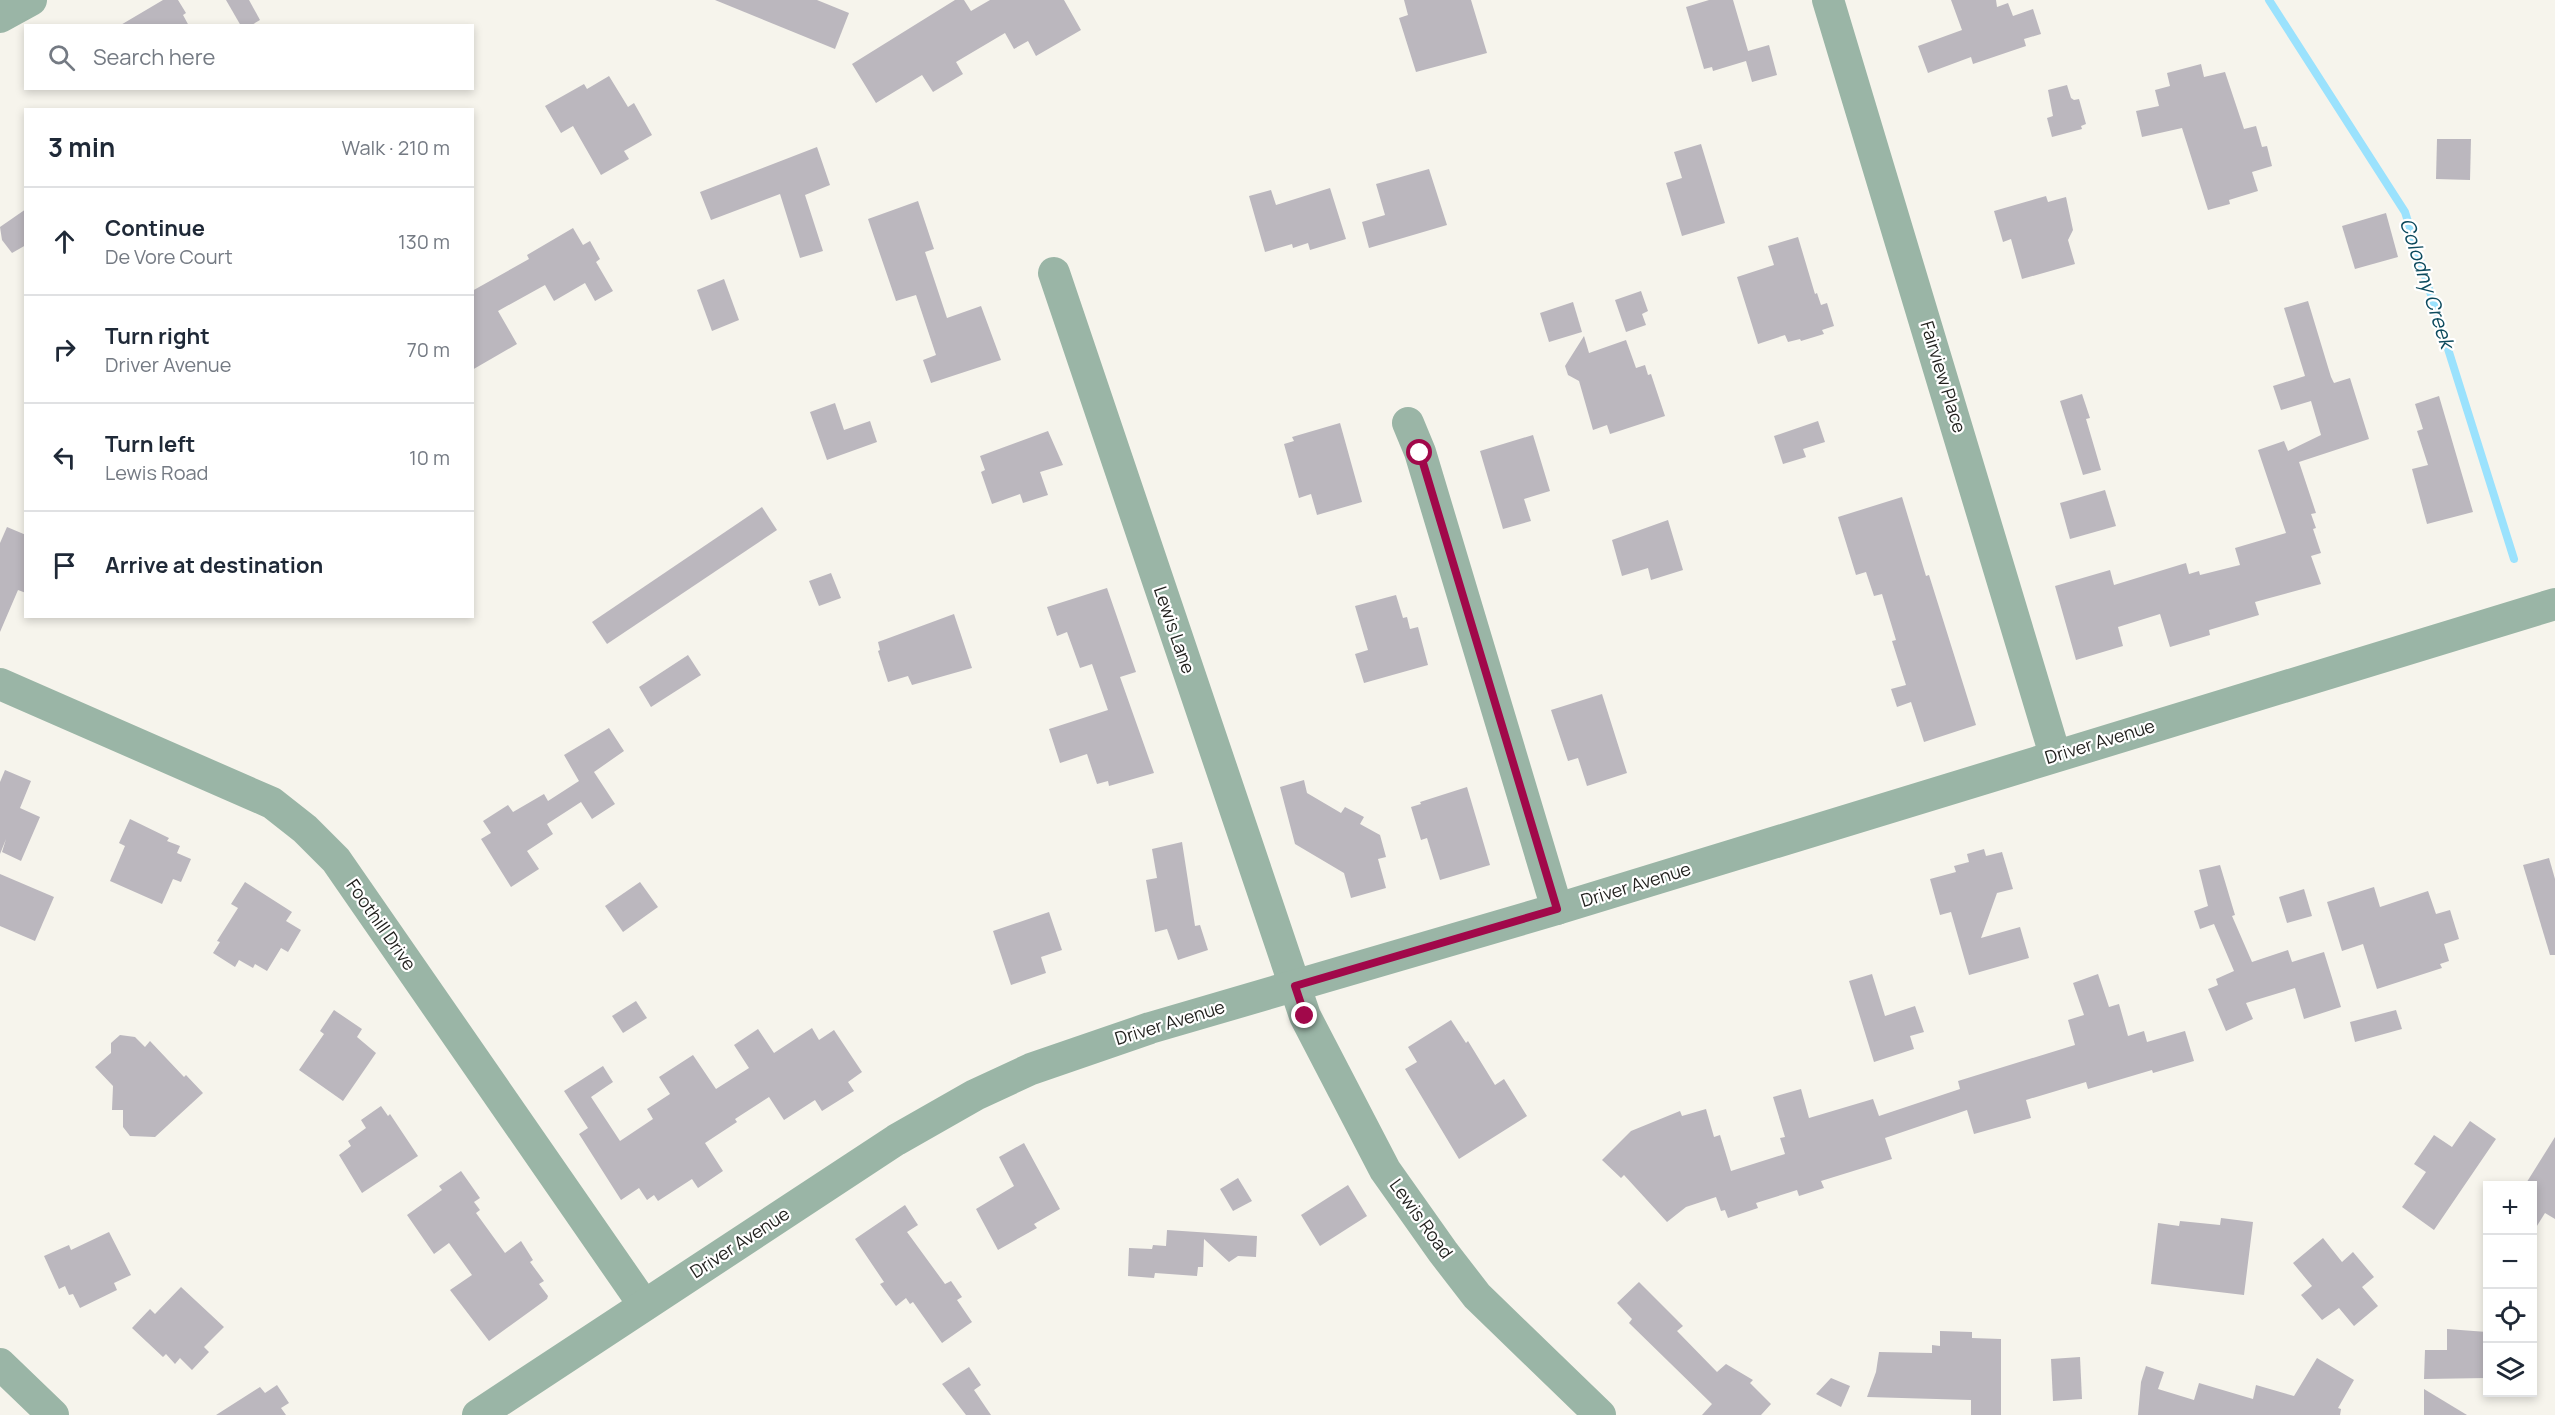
<!DOCTYPE html>
<html lang="en">
<head>
<meta charset="utf-8">
<style>
	:root { --surface:#fff; --page:#f6f6f7; --text:#1f2937; --muted:#747a83; --line:#e0e1e3 }
	body { margin:0; font-family:Manrope,sans-serif; background:var(--page); color:var(--text) }
	.controls { position:absolute; right:18px; bottom:18px; display:grid; overflow:hidden; border-radius:0px; box-shadow:0 3px 9px #0003 }
	.controls button { width:54px; height:54px; display:grid; place-items:center; padding:0; border:0; border-bottom:2px solid var(--line); background:var(--surface); color:var(--text); font:30px sans-serif }
	.stop { position:absolute; width:18px; height:18px; margin:-14px; border:4px solid #a1084a; border-radius:50%; background:#fff }
	.stop.end { background:#a1084a; border-color:#fff; box-shadow:0 2px 6px #0008 }
	.list { margin:0; padding:0; list-style:none }
	h2 { display:flex; justify-content:space-between; align-items:center; height:78px; margin:0; padding:0 24px; font-size:26px }
	h2 small { font-size:20px; font-weight:400; color:var(--muted) }
	.list li { display:grid; grid-template-columns:39px 1fr auto; gap:18px; align-items:center; box-sizing:border-box; height:108px; padding:0 24px; border-top:2px solid var(--line) }
	.list b { display:block; font-size:22px; white-space:nowrap }
	.list p { margin:0; font-size:20px; white-space:nowrap; color:var(--muted) }
	.list em { font-size:20px; font-style:normal; color:var(--muted) }
	.icon { flex:none; width:33px; height:33px; fill:none; stroke:currentColor; stroke-width:2; stroke-linecap:round; stroke-linejoin:round }
	.map { position:relative; flex:none; width:2555px; height:1415px; overflow:hidden }
	.search { position:absolute; background:var(--surface); box-shadow:0 3px 9px #0003; left:24px; top:24px; width:450px; height:66px; display:flex; align-items:center; gap:15px; box-sizing:border-box; padding:0 21px; border-radius:0px; color:var(--muted); font-size:22px }
	.panel { position:absolute; background:var(--surface); box-shadow:0 3px 9px #0003; left:24px; top:108px; width:450px; height:510px; border-radius:0px }
	.map>svg:first-child { display:block }
	.lines { fill:none; stroke-linecap:round; stroke-linejoin:round }
	.stream { stroke:#9be2fd; stroke-width:8 }
	.building { fill:#bbb7be }
	.minor { stroke:#9ab5a6; stroke-width:32 }
	.route { stroke:#a1084a; stroke-width:8 }
	.labels { text-anchor:middle; stroke-width:4.5; stroke-linejoin:round; paint-order:stroke }
	.street-label { font-size:18px; fill:#201f1c; stroke:#fff }
	.water-label { font-size:20px; font-style:italic; fill:#0c4a5d; stroke:#fff }
</style>
</head>
<body>
<div class="map">
<svg width="2555" height="1415" viewBox="0 0 2555 1415">
	<rect width="100%" height="100%" fill="#f6f4ec"/>
	<g class="lines">
		<path class="stream" d="M 2269,0 L 2405,212 L 2514,559"/>
	</g>
	<g class="building">
		<path d="M 163,0 L 178,0 L 186,13 L 183,15 L 189,26 L 119,26 Z"/>
		<path d="M 226,0 L 249,0 L 260,20 L 250,26 L 241,26 Z"/>
		<path d="M 715,0 L 817,0 L 849,13 L 835,49 Z"/>
		<path d="M 955,0 L 964,0 L 971,11 L 990,0 L 1064,0 L 1081,30 L 1036,56 L 1028,41 L 1014,49 L 1005,33 L 956,62 L 963,74 L 933,92 L 922,75 L 876,103 L 852,64 Z"/>
		<path d="M 1404,0 L 1471,0 L 1487,53 L 1416,72 L 1399,18 L 1408,15 Z"/>
		<path d="M 1709,0 L 1733,0 L 1748,51 L 1769,45 L 1777,75 L 1752,82 L 1746,61 L 1713,71 L 1712,67 L 1704,69 L 1686,7 Z"/>
		<path d="M 1951,0 L 1996,0 L 1997,7 L 2008,3 L 2013,16 L 2033,9 L 2041,34 L 2024,39 L 2026,46 L 1973,64 L 1971,57 L 1928,73 L 1918,46 L 1962,30 Z"/>
		<path d="M 2201,64 L 2204,77 L 2225,72 L 2244,129 L 2256,126 L 2262,147 L 2267,146 L 2272,166 L 2252,172 L 2258,191 L 2229,200 L 2230,204 L 2208,210 L 2182,128 L 2142,137 L 2136,111 L 2159,106 L 2155,90 L 2170,86 L 2167,73 Z"/>
		<path d="M 609,76 L 628,107 L 634,103 L 652,135 L 624,151 L 629,159 L 601,175 L 573,126 L 561,133 L 545,106 L 584,84 L 587,89 Z"/>
		<path d="M 2067,85 L 2071,98 L 2074,100 L 2079,99 L 2086,124 L 2081,126 L 2082,129 L 2052,137 L 2047,118 L 2053,116 L 2048,90 Z"/>
		<path d="M 2437,139 L 2471,139 L 2470,180 L 2436,179 Z"/>
		<path d="M 1701,144 L 1725,223 L 1682,236 L 1666,183 L 1682,178 L 1674,152 Z"/>
		<path d="M 817,147 L 830,185 L 805,195 L 823,251 L 800,258 L 780,194 L 711,220 L 700,192 Z"/>
		<path d="M 1429,169 L 1447,225 L 1369,248 L 1362,222 L 1385,215 L 1376,184 Z"/>
		<path d="M 1330,188 L 1346,239 L 1310,250 L 1308,243 L 1293,248 L 1292,244 L 1265,252 L 1249,196 L 1271,190 L 1276,205 Z"/>
		<path d="M 2046,196 L 2048,202 L 2066,197 L 2073,230 L 2068,240 L 2075,264 L 2022,279 L 2011,239 L 2003,242 L 1994,211 Z"/>
		<path d="M 918,201 L 934,249 L 925,252 L 947,318 L 981,306 L 1001,360 L 931,383 L 923,360 L 936,355 L 916,295 L 896,301 L 868,219 Z"/>
		<path d="M 26,209 L 26,245 L 12,253 L 2,240 L 0,227 Z"/>
		<path d="M 2386,213 L 2398,257 L 2355,269 L 2342,226 Z"/>
		<path d="M 573,228 L 583,245 L 590,241 L 600,259 L 596,262 L 613,291 L 595,301 L 585,283 L 554,301 L 545,285 L 498,311 L 517,344 L 472,370 L 472,291 L 529,259 L 527,255 Z"/>
		<path d="M 1798,237 L 1815,294 L 1817,293 L 1821,305 L 1827,303 L 1834,326 L 1822,330 L 1824,334 L 1801,341 L 1800,339 L 1788,342 L 1785,335 L 1758,344 L 1737,277 L 1774,265 L 1768,246 Z"/>
		<path d="M 724,279 L 739,320 L 712,331 L 697,290 Z"/>
		<path d="M 1641,291 L 1648,311 L 1642,314 L 1646,325 L 1626,332 L 1615,300 Z"/>
		<path d="M 2308,301 L 2331,377 L 2334,383 L 2350,378 L 2369,439 L 2299,462 L 2316,513 L 2311,514 L 2316,528 L 2313,529 L 2321,553 L 2311,556 L 2321,584 L 2255,602 L 2259,615 L 2209,630 L 2210,635 L 2170,647 L 2160,614 L 2118,627 L 2123,646 L 2076,660 L 2055,586 L 2110,570 L 2114,585 L 2186,563 L 2189,574 L 2199,571 L 2200,575 L 2240,565 L 2235,548 L 2286,533 L 2258,450 L 2284,441 L 2288,451 L 2321,435 L 2311,401 L 2281,410 L 2273,386 L 2305,376 L 2284,308 Z"/>
		<path d="M 1573,302 L 1582,332 L 1549,342 L 1540,313 Z"/>
		<path d="M 1584,336 L 1589,353 L 1626,340 L 1636,368 L 1645,365 L 1648,375 L 1651,374 L 1665,416 L 1610,434 L 1607,425 L 1593,430 L 1579,381 L 1568,375 L 1565,366 Z"/>
		<path d="M 2082,394 L 2090,418 L 2086,419 L 2101,470 L 2083,475 L 2060,401 Z"/>
		<path d="M 2439,396 L 2473,512 L 2427,524 L 2412,469 L 2428,465 L 2417,431 L 2423,429 L 2415,404 Z"/>
		<path d="M 835,403 L 844,430 L 870,421 L 877,442 L 827,460 L 810,412 Z"/>
		<path d="M 1818,421 L 1825,442 L 1803,449 L 1806,457 L 1783,464 L 1774,436 Z"/>
		<path d="M 1340,423 L 1362,502 L 1317,515 L 1311,494 L 1299,498 L 1284,444 L 1294,441 L 1292,437 Z"/>
		<path d="M 1048,431 L 1063,465 L 1040,472 L 1048,495 L 1023,503 L 1020,494 L 992,504 L 981,472 L 985,470 L 980,456 Z"/>
		<path d="M 1533,435 L 1550,491 L 1524,499 L 1531,521 L 1503,529 L 1480,451 Z"/>
		<path d="M 2105,490 L 2116,526 L 2070,539 L 2060,503 Z"/>
		<path d="M 1902,497 L 1926,576 L 1929,575 L 1976,725 L 1924,742 L 1911,702 L 1897,707 L 1891,689 L 1906,685 L 1892,641 L 1896,640 L 1882,594 L 1874,596 L 1866,572 L 1856,575 L 1838,517 Z"/>
		<path d="M 762,507 L 777,530 L 607,644 L 592,622 Z"/>
		<path d="M 1668,520 L 1683,570 L 1651,580 L 1648,568 L 1622,576 L 1612,540 Z"/>
		<path d="M 7,527 L 26,535 L 26,593 L 18,590 L 0,632 L 0,543 Z"/>
		<path d="M 831,573 L 841,598 L 819,606 L 809,581 Z"/>
		<path d="M 1107,588 L 1136,672 L 1120,677 L 1154,773 L 1109,786 L 1108,781 L 1097,784 L 1087,754 L 1060,763 L 1049,729 L 1108,710 L 1092,664 L 1080,668 L 1067,632 L 1057,636 L 1047,607 Z"/>
		<path d="M 1396,595 L 1403,618 L 1407,617 L 1410,629 L 1418,627 L 1428,665 L 1364,683 L 1355,654 L 1368,650 L 1355,606 Z"/>
		<path d="M 954,614 L 972,668 L 912,685 L 908,676 L 888,682 L 878,651 L 880,650 L 878,642 Z"/>
		<path d="M 688,655 L 701,675 L 651,707 L 639,687 Z"/>
		<path d="M 1602,694 L 1627,773 L 1587,786 L 1578,758 L 1568,761 L 1551,710 Z"/>
		<path d="M 609,728 L 624,751 L 594,772 L 615,804 L 592,819 L 581,802 L 547,824 L 553,834 L 527,851 L 539,869 L 511,887 L 481,839 L 491,833 L 483,821 L 508,805 L 513,812 L 544,794 L 548,801 L 579,781 L 564,755 Z"/>
		<path d="M 5,770 L 31,781 L 20,808 L 40,817 L 21,861 L 2,852 L 6,839 L 0,854 L 0,782 Z"/>
		<path d="M 1304,780 L 1307,793 L 1341,813 L 1345,807 L 1364,817 L 1360,824 L 1380,835 L 1386,857 L 1378,859 L 1386,888 L 1351,898 L 1344,873 L 1295,844 L 1280,787 Z"/>
		<path d="M 1467,787 L 1490,865 L 1440,880 L 1427,838 L 1421,840 L 1411,807 L 1421,804 L 1420,802 Z"/>
		<path d="M 130,819 L 169,838 L 167,841 L 180,846 L 177,853 L 191,859 L 181,882 L 173,879 L 162,904 L 110,881 L 125,846 L 119,843 Z"/>
		<path d="M 1182,842 L 1195,926 L 1200,925 L 1208,950 L 1178,960 L 1167,929 L 1155,932 L 1146,880 L 1157,878 L 1152,849 Z"/>
		<path d="M 1984,849 L 1986,856 L 2002,852 L 2013,889 L 1997,893 L 1981,938 L 2020,927 L 2029,958 L 1969,975 L 1951,912 L 1940,915 L 1930,879 L 1956,872 L 1954,866 L 1969,862 L 1967,854 Z"/>
		<path d="M 2549,858 L 2555,879 L 2555,955 L 2550,955 L 2523,865 Z"/>
		<path d="M 2220,865 L 2235,915 L 2232,916 L 2252,962 L 2288,950 L 2292,962 L 2324,952 L 2341,1007 L 2304,1019 L 2295,988 L 2246,1003 L 2253,1019 L 2226,1031 L 2208,989 L 2218,985 L 2216,979 L 2234,971 L 2214,924 L 2200,929 L 2194,911 L 2208,906 L 2199,870 Z"/>
		<path d="M 0,874 L 54,897 L 35,941 L 0,926 Z"/>
		<path d="M 245,882 L 292,912 L 286,921 L 301,930 L 288,952 L 281,948 L 267,971 L 255,964 L 253,968 L 239,960 L 235,967 L 213,953 L 220,942 L 217,941 L 238,908 L 231,904 Z"/>
		<path d="M 640,882 L 658,907 L 623,932 L 605,906 Z"/>
		<path d="M 2374,887 L 2380,907 L 2428,891 L 2436,914 L 2450,910 L 2459,939 L 2444,944 L 2449,961 L 2440,964 L 2442,968 L 2377,989 L 2363,944 L 2342,951 L 2327,902 Z"/>
		<path d="M 2304,889 L 2312,916 L 2287,923 L 2279,897 Z"/>
		<path d="M 1049,912 L 1062,950 L 1041,957 L 1046,973 L 1011,985 L 993,931 Z"/>
		<path d="M 1872,974 L 1885,1016 L 1915,1006 L 1924,1032 L 1910,1036 L 1914,1049 L 1874,1062 L 1849,981 Z"/>
		<path d="M 2098,974 L 2109,1007 L 2119,1004 L 2128,1036 L 2144,1031 L 2147,1042 L 2185,1031 L 2194,1061 L 2153,1073 L 2152,1070 L 2088,1089 L 2086,1082 L 2026,1100 L 2031,1118 L 1974,1134 L 1967,1110 L 1885,1138 L 1892,1159 L 1821,1181 L 1824,1188 L 1799,1196 L 1797,1190 L 1756,1203 L 1758,1208 L 1728,1218 L 1725,1210 L 1721,1211 L 1716,1197 L 1686,1207 L 1667,1222 L 1624,1175 L 1621,1178 L 1602,1160 L 1631,1131 L 1680,1111 L 1682,1116 L 1706,1109 L 1714,1137 L 1720,1135 L 1731,1171 L 1785,1154 L 1780,1138 L 1785,1137 L 1773,1097 L 1801,1089 L 1809,1118 L 1873,1099 L 1879,1116 L 1960,1089 L 1958,1081 L 2075,1045 L 2068,1020 L 2084,1015 L 2073,983 Z"/>
		<path d="M 636,1001 L 647,1018 L 623,1033 L 612,1016 Z"/>
		<path d="M 334,1010 L 362,1029 L 357,1037 L 376,1053 L 343,1101 L 299,1070 L 324,1034 L 320,1031 Z"/>
		<path d="M 2396,1010 L 2402,1029 L 2355,1042 L 2350,1022 Z"/>
		<path d="M 1451,1020 L 1466,1043 L 1468,1041 L 1495,1085 L 1504,1079 L 1527,1116 L 1459,1159 L 1405,1069 L 1417,1062 L 1408,1047 Z"/>
		<path d="M 812,1028 L 819,1040 L 834,1030 L 862,1072 L 848,1082 L 854,1091 L 822,1111 L 815,1100 L 784,1120 L 769,1097 L 735,1119 L 737,1122 L 705,1143 L 723,1171 L 698,1188 L 692,1179 L 658,1201 L 654,1195 L 647,1200 L 639,1188 L 621,1200 L 579,1134 L 588,1128 L 564,1091 L 603,1066 L 613,1082 L 591,1097 L 620,1141 L 653,1119 L 647,1109 L 670,1094 L 659,1077 L 693,1055 L 716,1089 L 749,1068 L 734,1045 L 758,1029 L 774,1053 Z"/>
		<path d="M 120,1035 L 135,1037 L 145,1047 L 150,1041 L 184,1077 L 186,1075 L 203,1093 L 155,1137 L 130,1136 L 123,1127 L 123,1110 L 112,1110 L 113,1086 L 95,1067 L 111,1053 L 111,1043 Z"/>
		<path d="M 381,1106 L 388,1116 L 390,1114 L 418,1156 L 362,1193 L 339,1155 L 351,1146 L 348,1141 L 366,1128 L 361,1120 Z"/>
		<path d="M 2470,1121 L 2496,1139 L 2434,1230 L 2402,1207 L 2426,1172 L 2414,1164 L 2434,1135 L 2452,1147 Z"/>
		<path d="M 2555,1137 L 2555,1219 L 2545,1213 L 2532,1234 L 2532,1185 L 2525,1185 Z"/>
		<path d="M 1024,1143 L 1060,1209 L 1034,1224 L 1037,1228 L 998,1250 L 976,1209 L 1014,1186 L 999,1157 Z"/>
		<path d="M 461,1171 L 480,1198 L 474,1202 L 480,1210 L 476,1213 L 505,1253 L 521,1241 L 533,1260 L 530,1262 L 544,1281 L 539,1284 L 548,1296 L 547,1299 L 489,1341 L 450,1290 L 472,1275 L 449,1243 L 434,1254 L 407,1215 L 442,1190 L 439,1186 Z"/>
		<path d="M 1238,1178 L 1252,1201 L 1233,1211 L 1220,1189 Z"/>
		<path d="M 1348,1185 L 1367,1216 L 1320,1246 L 1301,1215 Z"/>
		<path d="M 905,1205 L 918,1225 L 907,1232 L 945,1284 L 951,1281 L 962,1297 L 957,1300 L 972,1322 L 942,1343 L 913,1302 L 910,1304 L 906,1298 L 896,1306 L 880,1284 L 884,1282 L 855,1239 Z"/>
		<path d="M 2221,1218 L 2253,1222 L 2244,1295 L 2151,1284 L 2158,1223 L 2179,1226 L 2180,1221 L 2220,1225 Z"/>
		<path d="M 1167,1230 L 1257,1236 L 1256,1257 L 1238,1256 L 1229,1262 L 1204,1239 L 1203,1267 L 1198,1267 L 1197,1276 L 1155,1273 L 1154,1278 L 1128,1276 L 1129,1248 L 1152,1249 L 1153,1245 L 1166,1246 Z"/>
		<path d="M 109,1232 L 131,1275 L 114,1283 L 117,1290 L 80,1308 L 73,1294 L 69,1295 L 65,1286 L 59,1289 L 44,1256 L 69,1245 L 71,1250 Z"/>
		<path d="M 2323,1238 L 2342,1262 L 2353,1252 L 2374,1277 L 2362,1287 L 2378,1306 L 2354,1326 L 2339,1308 L 2322,1320 L 2301,1295 L 2312,1286 L 2293,1263 Z"/>
		<path d="M 1639,1282 L 1683,1326 L 1677,1331 L 1717,1372 L 1726,1364 L 1753,1380 L 1750,1383 L 1771,1404 L 1761,1415 L 1702,1415 L 1712,1404 L 1629,1323 L 1632,1319 L 1617,1303 Z"/>
		<path d="M 181,1287 L 224,1327 L 204,1347 L 209,1352 L 192,1370 L 180,1358 L 175,1364 L 166,1354 L 163,1357 L 132,1328 L 150,1309 L 155,1314 Z"/>
		<path d="M 2447,1329 L 2487,1332 L 2487,1378 L 2424,1379 L 2425,1350 L 2447,1350 Z"/>
		<path d="M 1940,1331 L 1972,1332 L 1972,1338 L 2001,1339 L 2001,1415 L 1971,1415 L 1971,1400 L 1867,1397 L 1876,1372 L 1879,1352 L 1932,1353 L 1932,1345 L 1940,1346 Z"/>
		<path d="M 2080,1357 L 2082,1399 L 2053,1401 L 2051,1359 Z"/>
		<path d="M 2317,1358 L 2354,1380 L 2338,1408 L 2341,1409 L 2340,1415 L 2138,1415 L 2141,1382 L 2146,1366 L 2164,1372 L 2158,1389 L 2194,1400 L 2199,1383 L 2253,1399 L 2256,1385 L 2294,1396 Z"/>
		<path d="M 969,1367 L 981,1385 L 974,1390 L 991,1415 L 966,1415 L 942,1384 Z"/>
		<path d="M 1831,1378 L 1850,1386 L 1841,1407 L 1816,1394 Z"/>
		<path d="M 277,1385 L 289,1403 L 281,1408 L 286,1415 L 216,1415 L 260,1387 L 265,1393 Z"/>
		<path d="M 2424,1389 L 2467,1415 L 2424,1415 Z"/>
	</g>
	<g class="lines">
		<g class="minor">
			<path d="M 1828,0 L 2055,755"/>
			<path d="M 0,17 L 31,0"/>
			<path d="M 1054,273 L 1305,1016 L 1385,1170 L 1443,1252 L 1477,1296 L 1600,1415"/>
			<path d="M 1408,423 L 1420,452 L 1557,909"/>
			<path d="M 0,684 L 272,803 L 305,829 L 336,860 L 644,1305"/>
			<path d="M 0,1364 L 53,1415"/>
			<path d="M 478,1415 L 896,1140 L 975,1095 L 1031,1069 L 1150,1028 L 1557,909 L 2555,604"/>
		</g>
	</g>
	<g class="lines">
		<path class="route" d="M 1305,1016 L 1295,986 L 1557,909 L 1420,453"/>
	</g>
	<g class="labels">
		<g class="street-label">
			<text transform="translate(1943 377) rotate(73)" y="6">Fairview Place</text>
			<text transform="translate(1174 630) rotate(71)" y="6">Lewis Lane</text>
			<text transform="translate(2100 742) rotate(-17)" y="6">Driver Avenue</text>
			<text transform="translate(1636 885) rotate(-17)" y="6">Driver Avenue</text>
			<text transform="translate(381 925) rotate(55)" y="6">Foothill Drive</text>
			<text transform="translate(1170 1023) rotate(-17)" y="6">Driver Avenue</text>
			<text transform="translate(1421 1219) rotate(54)" y="6">Lewis Road</text>
			<text transform="translate(740 1243) rotate(-33)" y="6">Driver Avenue</text>
		</g>
		<g class="water-label">
			<text transform="translate(2427 283) rotate(72)" y="7">Colodny Creek</text>
		</g>
	</g>
</svg>
<div class="controls">
<button>+</button>
<button>−</button>
<button><svg class="icon" aria-label="locate" viewBox="0 0 24 24"><circle cx="12" cy="12" r="6"/><path d="M12 2v4M12 18v4M2 12h4M18 12h4"/></svg></button>
<button><svg class="icon" aria-label="layers" viewBox="0 0 24 24"><path d="M12 4l9 5-9 5-9-5zM3 14l9 5 9-5"/></svg></button>
</div>
<div class="stop" style="left:1420px;top:453px"></div>
<div class="stop end" style="left:1305px;top:1016px"></div>
<div class="search"><svg class="icon" aria-label="search" viewBox="0 0 24 24"><circle cx="10" cy="10" r="6"/><path d="M15 15l6 6"/></svg>Search here</div>
<section class="panel">
<h2>3 min<small>Walk · 210 m</small></h2>
<ul class="list">
<li><svg class="icon" aria-label="ahead" viewBox="0 0 24 24"><path d="M12 20V5M6 11l6-6 6 6"/></svg><div><b>Continue</b><p>De Vore Court</p></div><em>130 m</em></li>
<li><svg class="icon" aria-label="right" viewBox="0 0 24 24"><path d="M7 20v-9h11M14 6l5 5-5 5"/></svg><div><b>Turn right</b><p>Driver Avenue</p></div><em>70 m</em></li>
<li><svg class="icon" aria-label="left" viewBox="0 0 24 24"><path d="M17 20v-9H6M10 6l-5 5 5 5"/></svg><div><b>Turn left</b><p>Lewis Road</p></div><em>10 m</em></li>
<li><svg class="icon" aria-label="arrive" viewBox="0 0 24 24"><path d="M6 21V4h12l-3 4 3 4H6"/></svg><div><b>Arrive at destination</b></div></li>
</ul>
</section>
</div>
</body>
</html>
